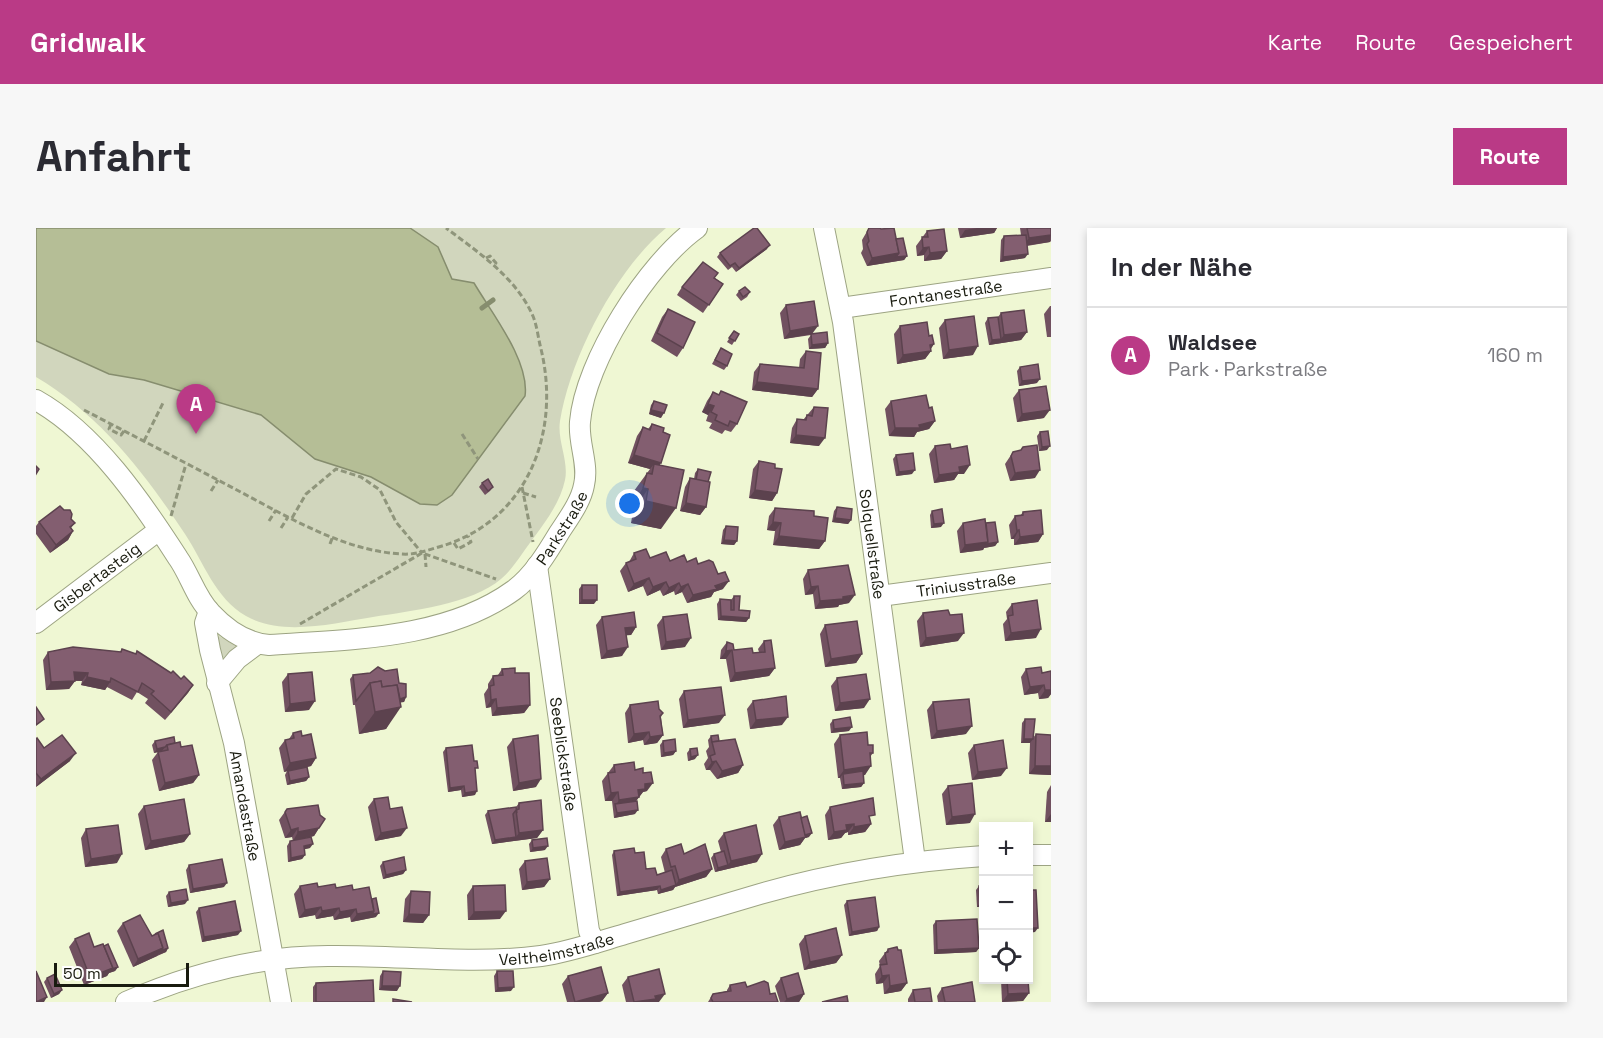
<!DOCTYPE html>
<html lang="de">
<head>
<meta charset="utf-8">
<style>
	:root { --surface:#fff; --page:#f7f7f7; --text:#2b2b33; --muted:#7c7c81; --line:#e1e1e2; --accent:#ba3a86 }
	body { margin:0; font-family:"Space Grotesk",sans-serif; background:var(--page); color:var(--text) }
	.controls { position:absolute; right:18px; bottom:18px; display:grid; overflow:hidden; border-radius:0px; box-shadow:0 3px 9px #0003 }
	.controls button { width:54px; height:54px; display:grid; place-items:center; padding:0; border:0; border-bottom:2px solid var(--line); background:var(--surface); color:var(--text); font:30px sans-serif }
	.scale { position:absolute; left:18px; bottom:15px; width:135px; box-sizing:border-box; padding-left:6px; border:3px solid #191b0f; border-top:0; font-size:16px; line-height:21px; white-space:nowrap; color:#191b0f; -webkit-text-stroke:4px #fff; paint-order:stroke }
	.you { position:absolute; left:594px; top:276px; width:21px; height:21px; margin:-15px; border:4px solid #fff; border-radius:50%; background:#1a73e8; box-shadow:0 0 0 9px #1a73e833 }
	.badge { display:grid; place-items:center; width:39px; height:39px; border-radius:50%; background:var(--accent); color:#fff; font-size:20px; font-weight:700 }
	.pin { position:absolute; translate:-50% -50px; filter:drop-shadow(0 2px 3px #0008) }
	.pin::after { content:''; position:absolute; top:32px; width:21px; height:18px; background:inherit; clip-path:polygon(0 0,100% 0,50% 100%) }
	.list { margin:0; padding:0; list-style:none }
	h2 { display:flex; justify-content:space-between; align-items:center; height:78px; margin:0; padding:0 24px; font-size:26px }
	h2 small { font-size:20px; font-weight:400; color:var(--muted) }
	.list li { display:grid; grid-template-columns:39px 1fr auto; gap:18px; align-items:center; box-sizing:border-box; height:96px; padding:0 24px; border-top:2px solid var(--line) }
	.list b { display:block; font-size:22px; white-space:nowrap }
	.list p { margin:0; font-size:20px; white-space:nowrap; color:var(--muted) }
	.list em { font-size:20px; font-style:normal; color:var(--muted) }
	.icon { flex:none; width:33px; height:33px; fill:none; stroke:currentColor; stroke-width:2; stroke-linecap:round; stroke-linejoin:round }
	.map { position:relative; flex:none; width:1015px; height:774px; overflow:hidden; border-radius:0px }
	header { display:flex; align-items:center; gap:36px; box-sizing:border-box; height:84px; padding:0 30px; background:var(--accent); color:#fff }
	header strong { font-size:28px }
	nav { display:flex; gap:33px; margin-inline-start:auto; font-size:21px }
	.intro { display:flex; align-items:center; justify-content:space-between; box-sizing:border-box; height:144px; padding:0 36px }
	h1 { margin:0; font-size:42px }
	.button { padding:15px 27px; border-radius:0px; background:var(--accent); color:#fff; font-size:21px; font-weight:700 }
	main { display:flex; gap:36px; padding:0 36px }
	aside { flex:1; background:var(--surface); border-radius:0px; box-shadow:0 3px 9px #0003 }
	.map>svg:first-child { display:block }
	.green { fill:#d1d6bd }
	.water { fill:#b5be96; stroke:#868d6e; stroke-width:1.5 }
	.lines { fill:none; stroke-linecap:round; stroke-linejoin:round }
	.stream { stroke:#868d6e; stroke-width:5 }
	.minor-casing { stroke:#9da483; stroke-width:22 }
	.path { stroke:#8f957b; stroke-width:3; stroke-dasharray:6 3; stroke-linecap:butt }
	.minor { stroke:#fff; stroke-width:20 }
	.wall { fill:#715160 }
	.shaded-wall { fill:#5c424e }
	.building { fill:#835e70; stroke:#5c424e; stroke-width:1.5 }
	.labels { text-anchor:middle; stroke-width:4.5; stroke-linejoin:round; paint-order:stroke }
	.street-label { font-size:16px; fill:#191b0f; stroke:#fff }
</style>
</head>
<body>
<header>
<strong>Gridwalk</strong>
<nav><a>Karte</a><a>Route</a><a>Gespeichert</a></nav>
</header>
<div class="intro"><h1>Anfahrt</h1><a class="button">Route</a></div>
<main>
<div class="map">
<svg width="1015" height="774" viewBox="0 0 1015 774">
	<rect width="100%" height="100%" fill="#eff7d3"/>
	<g class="green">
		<path d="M 374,0 L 630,0 C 579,43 535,128 524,193 C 521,213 533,233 529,252 C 525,272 511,292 499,308 C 488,322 478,340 465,351 C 436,376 374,383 337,389 C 299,395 246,409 210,388 C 179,370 168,335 149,306 C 108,244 64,187 0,149 L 0,113 L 73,146 L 108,152 L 225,187 L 279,231 L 335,249 L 384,276 L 481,129 L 438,55 L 416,52 L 402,19 Z"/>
		<path d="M 183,408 L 201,419 L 188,432 L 180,411 Z"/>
	</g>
	<path class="water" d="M 0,0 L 374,0 L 402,19 L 416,51 L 438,55 C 455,84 494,133 489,168 L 416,267 L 401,277 L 384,276 L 335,249 L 279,231 L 225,187 L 108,152 L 73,146 L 0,113 Z"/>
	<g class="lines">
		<path class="stream" d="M 446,80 L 457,72"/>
		<g class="minor-casing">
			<g id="minor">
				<path id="s1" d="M 788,0 L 807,94 L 879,633"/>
				<path id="s2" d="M 805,80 L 1015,50"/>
				<path id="s3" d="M 0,172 C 59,205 106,274 142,330 C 154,347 160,370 175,385 C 190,401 210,415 233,417 C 314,411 409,412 478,362 C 497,348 511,325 523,305 C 532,291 545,274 548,257 C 553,236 542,215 544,194 C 549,133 612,35 661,0"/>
				<path id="s4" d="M 501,338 L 553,703 L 559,715"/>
				<path id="s5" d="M 844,368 L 1015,345"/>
				<path id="s6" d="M 173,383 L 169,395 L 174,422 L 198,515 L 245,774"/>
				<path id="s7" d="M 0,395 L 123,302"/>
				<path d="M 181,455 L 201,431 L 221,416"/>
				<path d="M 993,627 L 1015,627"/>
				<path id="s8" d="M 90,774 C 154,746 221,728 292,728 C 363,727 435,737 505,728 C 533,724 562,714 589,706 C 634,693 679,679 724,666 C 797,645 872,633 948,628"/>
			</g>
		</g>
		<g class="path">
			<path d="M 450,30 L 454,28 L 460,35 L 457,38"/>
			<path d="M 48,182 C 98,208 148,234 197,260 C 249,287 306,323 366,326 C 380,327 392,322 406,318 C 492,292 525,204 505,121 C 502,110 501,96 496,86 C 479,49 442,24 410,0"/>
			<path d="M 75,196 L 73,201 L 85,207 L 88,203"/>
			<path d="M 426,206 L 442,231"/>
			<path d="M 108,213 L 128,173"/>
			<path d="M 486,259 L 497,314"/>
			<path d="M 175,263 L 182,252"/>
			<path d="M 487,265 L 500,269"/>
			<path d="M 135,288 L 150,236"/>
			<path d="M 256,290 L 270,266 L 300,241 L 325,249 L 344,262 L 360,294 L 386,325"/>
			<path d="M 233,293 L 240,282"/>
			<path d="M 245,300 L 252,289"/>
			<path d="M 418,315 L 422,321 L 435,314 L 432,308"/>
			<path d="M 294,316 L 297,308"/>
			<path d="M 389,326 L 390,339"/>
			<path d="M 264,396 L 386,325 L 460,351"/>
		</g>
		<use href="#minor" class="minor"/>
	</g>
	<g class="wall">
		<path d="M 833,0 L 844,0 L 860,11 L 871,28 L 868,32 L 831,38 L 825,25 L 827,21 L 826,12 Z"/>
		<path d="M 922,0 L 961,0 L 958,5 L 924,10 Z"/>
		<path d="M 984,0 L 1015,0 L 1015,13 L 1014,14 L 991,18 L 989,30 L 964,34 L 965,12 L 968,8 L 985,7 Z"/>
		<path d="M 891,3 L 911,23 L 905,31 L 888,33 L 888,27 L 881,28 L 880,18 Z"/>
		<path d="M 731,21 L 700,44 L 696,39 L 692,42 L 681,29 L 684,25 Z"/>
		<path d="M 679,50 L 687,56 L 667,85 L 641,67 L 646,59 Z"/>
		<path d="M 703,63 L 714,64 L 711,69 L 705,73 L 700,67 Z"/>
		<path d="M 750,77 L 776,106 L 792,115 L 789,120 L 773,121 L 772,111 L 775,107 L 748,111 L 744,85 Z"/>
		<path d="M 1014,78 L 1015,78 L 1015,109 L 1011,109 L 1008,86 Z"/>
		<path d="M 632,81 L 647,120 L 641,129 L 615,113 L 626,89 Z"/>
		<path d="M 965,85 L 991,104 L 985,112 L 953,117 L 949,95 L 952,90 L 962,89 Z"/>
		<path d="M 909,92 L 937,127 L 907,131 L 903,100 Z"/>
		<path d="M 864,98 L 893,108 L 898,116 L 894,121 L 895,123 L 889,131 L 861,136 L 858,106 Z"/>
		<path d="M 698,103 L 703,106 L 696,117 L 691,114 Z"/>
		<path d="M 685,120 L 691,138 L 688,142 L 676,136 Z"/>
		<path d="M 770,123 L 782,161 L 776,169 L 716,162 L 718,144 L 724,136 L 763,140 L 764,131 Z"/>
		<path d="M 984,139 L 1001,155 L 983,158 L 981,143 Z"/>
		<path d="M 983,162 L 1008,190 L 981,194 L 977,170 Z"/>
		<path d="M 685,163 L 701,196 L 695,204 L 689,202 L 686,206 L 673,200 L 676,195 L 670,193 L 672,187 L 666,184 L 671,173 L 677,164 L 682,167 Z"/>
		<path d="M 618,173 L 625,190 L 613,186 L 615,177 Z"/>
		<path d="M 855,173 L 893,180 L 899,193 L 893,201 L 881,204 L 878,209 L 853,208 L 849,181 Z"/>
		<path d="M 778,179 L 783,218 L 754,215 L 756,200 L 761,191 L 767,192 Z"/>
		<path d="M 616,196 L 627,204 L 624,237 L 625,301 L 595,295 L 597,283 L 592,282 L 595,267 L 614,241 L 592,235 L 601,208 L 607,199 L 612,201 Z"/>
		<path d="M 1004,204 L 1011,222 L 1003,223 L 1001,208 Z"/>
		<path d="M 899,218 L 915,221 L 928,246 L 922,246 L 918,252 L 898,255 L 893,226 Z"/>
		<path d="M 987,219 L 999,250 L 974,253 L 969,236 L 977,224 L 984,223 Z"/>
		<path d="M 860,227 L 876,246 L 860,248 L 857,231 Z"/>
		<path d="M 723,233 L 739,240 L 741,265 L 736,273 L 713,270 L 717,241 Z"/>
		<path d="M 662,241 L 672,254 L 670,279 L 664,287 L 644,283 L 649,259 L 654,250 L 658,251 L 659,245 Z"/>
		<path d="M 446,255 L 457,259 L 454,263 L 449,267 L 443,259 Z"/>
		<path d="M 801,279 L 815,292 L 812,296 L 796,294 L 798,283 Z"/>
		<path d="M 739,280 L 778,288 L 789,313 L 783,321 L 737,317 L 739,303 L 731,302 L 733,288 Z"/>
		<path d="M 896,283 L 905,299 L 895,300 L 894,287 Z"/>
		<path d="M 987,284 L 1007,306 L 1002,314 L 978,317 L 978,311 L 975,311 L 973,297 L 979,288 L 984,288 Z"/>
		<path d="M 3,294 L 39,295 L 35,300 L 37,303 L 32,312 L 14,325 L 0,306 L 0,298 Z"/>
		<path d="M 927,295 L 950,295 L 962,314 L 959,318 L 948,320 L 947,322 L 924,325 L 921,303 Z"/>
		<path d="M 690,298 L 701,313 L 698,317 L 685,316 L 687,302 Z"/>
		<path d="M 598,325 L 614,330 L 662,336 L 687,361 L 678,364 L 675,369 L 651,375 L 646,364 L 639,367 L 638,363 L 627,368 L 624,362 L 611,368 L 607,358 L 592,364 L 584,343 L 590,335 L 593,334 Z"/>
		<path d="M 772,342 L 813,375 L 803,377 L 802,379 L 779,381 L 777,366 L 769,367 L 767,351 Z"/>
		<path d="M 546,357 L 558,376 L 543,376 L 543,361 Z"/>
		<path d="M 698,368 L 703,382 L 713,390 L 710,394 L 682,392 L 681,376 L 684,371 L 695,372 Z"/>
		<path d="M 976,376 L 1000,410 L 969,413 L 967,396 L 971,391 L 970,384 Z"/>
		<path d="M 887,385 L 914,387 L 922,413 L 884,419 L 881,393 Z"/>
		<path d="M 566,389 L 600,399 L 595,407 L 590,407 L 586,428 L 565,431 L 560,397 Z"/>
		<path d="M 627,389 L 649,419 L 625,422 L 621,397 Z"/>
		<path d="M 789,397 L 826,426 L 820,435 L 789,439 L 784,406 Z"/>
		<path d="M 728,413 L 739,440 L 733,448 L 694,454 L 690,431 L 684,431 L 685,422 L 691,414 L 698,422 L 717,425 L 723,424 L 722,421 Z"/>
		<path d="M 86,421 L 157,457 L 129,492 L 109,475 L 112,471 L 101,464 L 96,472 L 71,459 L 69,462 L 45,457 L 46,453 L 39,453 L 33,461 L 10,462 L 7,432 L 12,424 L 84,424 Z"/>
		<path d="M 466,441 L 479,445 L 494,477 L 488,485 L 456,488 L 455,479 L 450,480 L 448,466 L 452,460 L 452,456 L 457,448 L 462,447 Z"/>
		<path d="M 990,441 L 1006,445 L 1015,443 L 1015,466 L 1012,470 L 1003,471 L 1002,465 L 988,467 L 985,449 Z"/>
		<path d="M 252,446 L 273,482 L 249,484 L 246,454 Z"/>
		<path d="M 317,447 L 370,469 L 368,474 L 364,474 L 350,501 L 323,506 L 319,477 L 317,477 L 314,451 Z"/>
		<path d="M 801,450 L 828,480 L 799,483 L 795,458 Z"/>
		<path d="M 648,463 L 683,495 L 647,500 L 643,471 Z"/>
		<path d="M 717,473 L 746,497 L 714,501 L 711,481 Z"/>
		<path d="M 897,474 L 930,506 L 895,511 L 891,482 Z"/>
		<path d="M 594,477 L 623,481 L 627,485 L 625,489 L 627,507 L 621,515 L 608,517 L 607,512 L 592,515 L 589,485 Z"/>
		<path d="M 989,491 L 997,510 L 1000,506 L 1015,547 L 993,546 L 994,515 L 985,515 L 986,495 Z"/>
		<path d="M 797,492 L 813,503 L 795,505 L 794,496 Z"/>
		<path d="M 257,505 L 266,508 L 280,530 L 275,538 L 271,539 L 273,549 L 270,553 L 251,557 L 249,547 L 251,543 L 248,544 L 243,520 L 249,512 L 253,511 Z"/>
		<path d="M 804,507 L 832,517 L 837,525 L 834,529 L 829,547 L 827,547 L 828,555 L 825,559 L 806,561 L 804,550 L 802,550 L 798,516 Z"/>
		<path d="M 675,508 L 683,513 L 707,537 L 702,545 L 681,551 L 674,542 L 670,542 L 668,536 L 672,530 L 670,523 L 673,519 L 672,512 Z"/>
		<path d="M 0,511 L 8,520 L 34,533 L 0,559 Z"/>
		<path d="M 477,511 L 500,559 L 477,563 L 471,519 Z"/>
		<path d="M 119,513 L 139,515 L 145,519 L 163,547 L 157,555 L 123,563 L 116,532 L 122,524 L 118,525 L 116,517 Z"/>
		<path d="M 627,513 L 640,523 L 637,527 L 625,529 L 624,517 Z"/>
		<path d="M 938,517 L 965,548 L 936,552 L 932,525 Z"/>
		<path d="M 410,520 L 439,544 L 439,567 L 426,569 L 425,562 L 412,564 L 407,524 Z"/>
		<path d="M 654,521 L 659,531 L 652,533 L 651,525 Z"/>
		<path d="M 578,537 L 599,542 L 611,563 L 607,564 L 600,573 L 599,586 L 578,590 L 576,573 L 569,573 L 566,553 Z"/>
		<path d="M 1015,557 L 1015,594 L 1009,594 L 1011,564 Z"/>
		<path d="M 912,558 L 934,595 L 910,597 L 906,566 Z"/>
		<path d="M 338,571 L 354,581 L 365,608 L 339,613 L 332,579 Z"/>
		<path d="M 483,575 L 507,602 L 501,610 L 456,616 L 449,587 L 452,583 L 480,579 Z"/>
		<path d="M 108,578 L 154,606 L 148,614 L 109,622 L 102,586 Z"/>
		<path d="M 794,579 L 834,594 L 835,596 L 829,604 L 812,607 L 812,604 L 809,605 L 805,610 L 792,612 L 789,587 Z"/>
		<path d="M 251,581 L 283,600 L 278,608 L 257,613 L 256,609 L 249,610 L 243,592 Z"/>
		<path d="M 743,589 L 765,590 L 773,609 L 769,610 L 764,617 L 743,622 L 737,597 Z"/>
		<path d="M 50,601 L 81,635 L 49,639 L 45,610 Z"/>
		<path d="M 688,605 L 721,634 L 679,644 L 675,630 L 678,626 L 685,624 L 682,613 Z"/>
		<path d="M 496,612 L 509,622 L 494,624 L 493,616 Z"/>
		<path d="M 254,613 L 274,620 L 268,621 L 269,627 L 266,631 L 252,634 L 251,618 Z"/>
		<path d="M 630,621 L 648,626 L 676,641 L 670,649 L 639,659 L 637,662 L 622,666 L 621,662 L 581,668 L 576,627 L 578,623 L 599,625 L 610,641 L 621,647 L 629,645 L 625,629 Z"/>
		<path d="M 489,633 L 514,651 L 508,659 L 486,662 L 483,641 Z"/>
		<path d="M 347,634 L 370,642 L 367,646 L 347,651 L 344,638 Z"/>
		<path d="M 153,637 L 188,659 L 154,665 L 150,642 Z"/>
		<path d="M 264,658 L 317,662 L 340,689 L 315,694 L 314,689 L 298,692 L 297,688 L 280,691 L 279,687 L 263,690 L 258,666 Z"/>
		<path d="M 437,658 L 464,691 L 432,692 L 431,667 Z"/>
		<path d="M 943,658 L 948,658 L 948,679 L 941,679 L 940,662 Z"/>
		<path d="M 375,663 L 393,687 L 387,695 L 367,694 L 369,671 Z"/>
		<path d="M 133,664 L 149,676 L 132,679 L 130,668 Z"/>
		<path d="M 811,673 L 843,699 L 841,703 L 813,708 L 808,677 Z"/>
		<path d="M 163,680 L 202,707 L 166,714 L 160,684 Z"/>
		<path d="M 900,693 L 943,720 L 940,724 L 898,726 L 897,697 Z"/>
		<path d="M 87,695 L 116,708 L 132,720 L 130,724 L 97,739 L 81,703 Z"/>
		<path d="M 769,708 L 806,727 L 800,735 L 768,742 L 763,716 Z"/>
		<path d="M 39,711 L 58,719 L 82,739 L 79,743 L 73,745 L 71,748 L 48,757 L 33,719 Z"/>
		<path d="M 852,721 L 871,755 L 865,763 L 848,766 L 847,755 L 840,756 L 839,746 L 844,738 L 843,733 Z"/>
		<path d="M 347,743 L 361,763 L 343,762 L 344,748 Z"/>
		<path d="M 461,743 L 475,763 L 459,764 L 458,748 Z"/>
		<path d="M 532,748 L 572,765 L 566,773 L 563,774 L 531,774 L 526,756 Z"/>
		<path d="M 592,749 L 623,774 L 590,774 L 586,757 Z"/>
		<path d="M 11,750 L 26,762 L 23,766 L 15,770 L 8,754 Z"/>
		<path d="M 745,750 L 768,766 L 763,774 L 744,774 L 739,758 Z"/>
		<path d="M 965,752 L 992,752 L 993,765 L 987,773 L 966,774 Z"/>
		<path d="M 280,755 L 338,774 L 277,774 L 277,759 Z"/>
		<path d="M 694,757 L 711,759 L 734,766 L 742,774 L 672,774 L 677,766 L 691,763 L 691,762 Z"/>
		<path d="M 906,760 L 939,774 L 902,774 L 901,768 Z"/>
		<path d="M 877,762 L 896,774 L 872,774 L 872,771 Z"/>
	</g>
	<g class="shaded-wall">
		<path d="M 941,0 L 961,0 L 958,5 L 924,10 L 929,2 Z"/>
		<path d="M 1015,7 L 1014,14 L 987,18 L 993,10 Z"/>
		<path d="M 734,17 L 731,21 L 700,44 L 703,40 Z"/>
		<path d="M 893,19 L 888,27 L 881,28 L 887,20 Z"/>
		<path d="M 911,23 L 905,31 L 888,33 L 894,25 Z"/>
		<path d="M 863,25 L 871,28 L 868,32 L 831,38 L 836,30 Z"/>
		<path d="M 992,26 L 989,30 L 964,34 L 967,29 Z"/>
		<path d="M 782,98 L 776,106 L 748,111 L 754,103 Z"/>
		<path d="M 991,104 L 985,112 L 953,117 L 956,112 L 965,111 L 968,107 Z"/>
		<path d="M 792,115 L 789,120 L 773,121 L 776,117 Z"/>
		<path d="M 898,116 L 893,124 L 895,123 L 889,131 L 861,136 L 867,127 L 894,117 Z"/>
		<path d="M 942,118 L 937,127 L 907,131 L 913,122 Z"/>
		<path d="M 1004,151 L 1001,155 L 983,158 L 986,153 Z"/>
		<path d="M 721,154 L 782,161 L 776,169 L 716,162 Z"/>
		<path d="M 672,176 L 678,178 L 672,187 L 666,184 Z"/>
		<path d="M 615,182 L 628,185 L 625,190 L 613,186 Z"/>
		<path d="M 1014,182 L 1008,190 L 981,194 L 986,186 Z"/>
		<path d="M 899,193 L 893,201 L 881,204 L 878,209 L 853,208 L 859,200 L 883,197 Z"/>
		<path d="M 760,207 L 789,210 L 783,218 L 754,215 Z"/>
		<path d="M 1014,218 L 1011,222 L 1003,223 L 1006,219 Z"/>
		<path d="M 598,227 L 625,235 L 619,243 L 618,236 L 614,241 L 592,235 Z"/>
		<path d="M 934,237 L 928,246 L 922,246 L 918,252 L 898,255 L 903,247 L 923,239 Z"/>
		<path d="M 879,242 L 876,246 L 860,248 L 863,244 Z"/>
		<path d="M 1004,242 L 999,250 L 974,253 L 979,245 Z"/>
		<path d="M 607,260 L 612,261 L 597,283 L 592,282 Z"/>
		<path d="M 719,262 L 741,265 L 736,273 L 713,270 Z"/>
		<path d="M 610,273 L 640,280 L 625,301 L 595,295 Z"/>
		<path d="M 650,275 L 670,279 L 664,287 L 644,283 Z"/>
		<path d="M 799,290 L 815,292 L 812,296 L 796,294 Z"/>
		<path d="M 737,294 L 745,295 L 739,303 L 731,302 Z"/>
		<path d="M 908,295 L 905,299 L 895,300 L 898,296 Z"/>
		<path d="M 983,302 L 978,311 L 975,311 L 981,303 Z"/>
		<path d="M 37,303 L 32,312 L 14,325 L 20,317 Z"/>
		<path d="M 1007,306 L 1002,314 L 978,317 L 984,309 Z"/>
		<path d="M 743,308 L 789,313 L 783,321 L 737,317 Z"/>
		<path d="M 688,312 L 701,313 L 698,317 L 685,316 Z"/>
		<path d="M 952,314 L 962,314 L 959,318 L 948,320 L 947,322 L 924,325 L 929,317 Z"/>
		<path d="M 613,350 L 607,358 L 592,364 L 598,356 Z"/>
		<path d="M 693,353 L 687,361 L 678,364 L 675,369 L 651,375 L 657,367 Z"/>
		<path d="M 630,354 L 624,362 L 611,368 L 617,359 Z"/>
		<path d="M 643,355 L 638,363 L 627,368 L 633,360 Z"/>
		<path d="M 652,356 L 646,364 L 639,367 L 645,359 Z"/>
		<path d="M 782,358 L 777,366 L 769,367 L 775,359 Z"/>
		<path d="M 819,367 L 813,375 L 803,377 L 802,379 L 779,381 L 784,373 Z"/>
		<path d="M 546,372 L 561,372 L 558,376 L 543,376 Z"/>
		<path d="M 685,388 L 713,390 L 710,394 L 682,392 Z"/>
		<path d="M 600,399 L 595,407 L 583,408 L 589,400 Z"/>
		<path d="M 1005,401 L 1000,410 L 969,413 L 975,405 Z"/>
		<path d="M 928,405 L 922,413 L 884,419 L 890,410 Z"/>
		<path d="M 655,410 L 649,419 L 625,422 L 630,414 Z"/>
		<path d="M 592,419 L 586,428 L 565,431 L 571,423 Z"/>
		<path d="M 696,422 L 690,431 L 684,431 L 690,423 Z"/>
		<path d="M 826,426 L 820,435 L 789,439 L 795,431 Z"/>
		<path d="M 739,440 L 733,448 L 694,454 L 699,445 Z"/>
		<path d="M 38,444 L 52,445 L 46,453 L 33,452 Z"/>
		<path d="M 51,449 L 74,454 L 69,462 L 45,457 Z"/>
		<path d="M 39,453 L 33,461 L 10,462 L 15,454 Z"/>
		<path d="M 157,457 L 152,465 L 129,492 L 135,484 Z"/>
		<path d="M 1008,457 L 1002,465 L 988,467 L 994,459 Z"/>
		<path d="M 1009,462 L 1015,462 L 1015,466 L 1012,470 L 1003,471 Z"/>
		<path d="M 370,469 L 368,474 L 338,479 L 337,476 Z"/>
		<path d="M 460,471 L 455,479 L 450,480 L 455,472 Z"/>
		<path d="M 834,471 L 828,480 L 799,483 L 804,475 Z"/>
		<path d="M 279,473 L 273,482 L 249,484 L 254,476 Z"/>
		<path d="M 494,477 L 488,485 L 456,488 L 461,480 Z"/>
		<path d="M 365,479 L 350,501 L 323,506 L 339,484 Z"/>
		<path d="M 689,487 L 683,495 L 647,500 L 652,492 Z"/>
		<path d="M 752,489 L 746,497 L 714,501 L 720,492 Z"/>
		<path d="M 936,498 L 930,506 L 895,511 L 901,503 Z"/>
		<path d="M 816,499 L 813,503 L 795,505 L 798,501 Z"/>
		<path d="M 613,504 L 607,512 L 592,515 L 598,506 Z"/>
		<path d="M 627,507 L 621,515 L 608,517 L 614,509 Z"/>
		<path d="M 988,511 L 997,511 L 994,515 L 985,515 Z"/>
		<path d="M 129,519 L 126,523 L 118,525 L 121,521 Z"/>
		<path d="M 640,523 L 637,527 L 625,529 L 628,525 Z"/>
		<path d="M 40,525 L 34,533 L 0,559 L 5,551 Z"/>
		<path d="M 662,527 L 659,531 L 652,533 L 655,529 Z"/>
		<path d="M 280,530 L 275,538 L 248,544 L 254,535 Z"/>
		<path d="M 680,533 L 674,542 L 670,542 L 676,534 Z"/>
		<path d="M 707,537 L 702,545 L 681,551 L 686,543 Z"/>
		<path d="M 835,538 L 829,547 L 808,550 L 807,546 L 804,550 L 802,550 L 808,542 Z"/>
		<path d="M 999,538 L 1015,538 L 1015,547 L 993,546 Z"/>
		<path d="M 971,540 L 965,548 L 936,552 L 942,544 Z"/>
		<path d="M 163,547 L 157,555 L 123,563 L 129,555 Z"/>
		<path d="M 273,549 L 270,553 L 251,557 L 254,553 Z"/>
		<path d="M 505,551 L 500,559 L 477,563 L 483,555 Z"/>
		<path d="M 617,555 L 611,563 L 607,564 L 597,577 L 580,577 L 583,572 L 602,562 L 609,556 Z"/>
		<path d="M 828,555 L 825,559 L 806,561 L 808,557 Z"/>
		<path d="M 428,558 L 425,562 L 412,564 L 414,560 Z"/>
		<path d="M 441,563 L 439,567 L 426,569 L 429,565 Z"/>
		<path d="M 582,564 L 576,573 L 569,573 L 575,565 Z"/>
		<path d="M 602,582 L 599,586 L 578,590 L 581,585 Z"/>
		<path d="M 939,586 L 934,595 L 910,597 L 916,589 Z"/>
		<path d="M 1015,586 L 1015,594 L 1009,594 Z"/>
		<path d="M 818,596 L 812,604 L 809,605 L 805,610 L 792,612 L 798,604 L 810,597 Z"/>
		<path d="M 835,596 L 829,604 L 812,607 L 818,599 Z"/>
		<path d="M 262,600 L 256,609 L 249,610 L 255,602 Z"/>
		<path d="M 283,600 L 278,608 L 257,613 L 262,604 Z"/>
		<path d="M 371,600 L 365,608 L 339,613 L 345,605 Z"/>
		<path d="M 507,602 L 501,610 L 456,616 L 459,612 L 480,609 L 483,605 Z"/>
		<path d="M 776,605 L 773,609 L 769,610 L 764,617 L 743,622 L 749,614 Z"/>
		<path d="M 154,606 L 148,614 L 109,622 L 115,613 Z"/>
		<path d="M 277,616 L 274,620 L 265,622 L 268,618 Z"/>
		<path d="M 512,618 L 509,622 L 494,624 L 497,620 Z"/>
		<path d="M 86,626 L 81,635 L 49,639 L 55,631 Z"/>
		<path d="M 726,626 L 721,634 L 679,644 L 682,640 L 692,637 L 695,633 Z"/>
		<path d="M 269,627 L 266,631 L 252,634 L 255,630 Z"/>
		<path d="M 676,641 L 670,649 L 639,659 L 637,662 L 622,666 L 625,662 L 639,658 L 643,652 Z"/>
		<path d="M 370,642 L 367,646 L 347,651 L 350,647 Z"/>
		<path d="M 514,651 L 508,659 L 486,662 L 491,654 Z"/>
		<path d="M 191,655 L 188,659 L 154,665 L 157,661 Z"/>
		<path d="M 624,658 L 621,662 L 581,668 L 584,664 Z"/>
		<path d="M 152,672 L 149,676 L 132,679 L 135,675 Z"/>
		<path d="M 944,675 L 948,675 L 948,679 L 941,679 Z"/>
		<path d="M 285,679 L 279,687 L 263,690 L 269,682 Z"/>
		<path d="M 303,680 L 297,688 L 280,691 L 286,683 Z"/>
		<path d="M 320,681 L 314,689 L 298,692 L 304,684 Z"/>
		<path d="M 338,683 L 343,685 L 340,689 L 315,694 L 321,686 Z"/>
		<path d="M 470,683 L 464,691 L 432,692 L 438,684 Z"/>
		<path d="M 373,686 L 393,687 L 387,695 L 367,694 Z"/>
		<path d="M 843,699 L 841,703 L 813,708 L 816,704 Z"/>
		<path d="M 993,700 L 1002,700 L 999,704 L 993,705 Z"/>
		<path d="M 205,703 L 202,707 L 166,714 L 168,709 Z"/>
		<path d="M 127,720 L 121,728 L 97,739 L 102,731 Z"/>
		<path d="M 132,720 L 130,724 L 122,727 L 125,723 Z"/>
		<path d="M 943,720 L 940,724 L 898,726 L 901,722 Z"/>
		<path d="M 806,727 L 800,735 L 768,742 L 774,734 Z"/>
		<path d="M 82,739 L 79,743 L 73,745 L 71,748 L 48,757 L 54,749 L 77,740 Z"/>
		<path d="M 853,747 L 847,755 L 840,756 L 846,748 Z"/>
		<path d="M 871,755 L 865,763 L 848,766 L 854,758 Z"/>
		<path d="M 346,758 L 364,758 L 361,763 L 343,762 Z"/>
		<path d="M 478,759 L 475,763 L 459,764 L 462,760 Z"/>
		<path d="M 26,762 L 23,766 L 15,770 L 18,766 Z"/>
		<path d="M 572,765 L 566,773 L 563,774 L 539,774 Z"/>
		<path d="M 993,765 L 987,773 L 966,774 L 972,766 Z"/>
		<path d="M 629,766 L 623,774 L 598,774 L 619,768 Z"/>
		<path d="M 768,766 L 763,774 L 748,774 L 751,771 Z"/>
		<path d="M 11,769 L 8,774 L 0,774 Z"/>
	</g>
	<g class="building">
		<path d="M 718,0 L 721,0 L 734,17 L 703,40 L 699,35 L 694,38 L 684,25 Z"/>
		<path d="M 833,0 L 844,0 L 845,1 L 858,0 L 863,25 L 836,30 L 831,16 L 833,13 L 831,4 Z"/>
		<path d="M 991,0 L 1015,0 L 1015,7 L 993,10 Z"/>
		<path d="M 908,1 L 911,23 L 894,25 L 893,19 L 887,20 L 886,9 L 892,9 L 891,3 Z"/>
		<path d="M 990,7 L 992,26 L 967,29 L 968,8 Z"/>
		<path d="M 867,10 L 871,28 L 860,29 L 863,25 L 860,11 Z"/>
		<path d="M 667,34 L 682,45 L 678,50 L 687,56 L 673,77 L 646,59 Z"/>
		<path d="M 709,59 L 714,64 L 707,69 L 703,63 Z"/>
		<path d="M 778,73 L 782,98 L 754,103 L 750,77 Z"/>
		<path d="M 632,81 L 659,94 L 647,120 L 621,105 Z"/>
		<path d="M 988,82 L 991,104 L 968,107 L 965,85 Z"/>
		<path d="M 938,88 L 942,118 L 913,122 L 909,92 Z"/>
		<path d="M 962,89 L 965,111 L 956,112 L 952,90 Z"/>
		<path d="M 891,94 L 893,108 L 896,107 L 898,116 L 894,117 L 895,123 L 867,127 L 864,98 Z"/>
		<path d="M 698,103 L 703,106 L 699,113 L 693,110 Z"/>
		<path d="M 791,104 L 792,115 L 776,117 L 775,106 Z"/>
		<path d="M 685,120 L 696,126 L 691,138 L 679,132 Z"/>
		<path d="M 770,123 L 785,125 L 782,161 L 721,154 L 724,136 L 768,140 Z"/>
		<path d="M 1002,136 L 1004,151 L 986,153 L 984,139 Z"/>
		<path d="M 1010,158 L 1014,182 L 986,186 L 983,162 Z"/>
		<path d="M 685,163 L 711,174 L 701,196 L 694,193 L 692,198 L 679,192 L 681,187 L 675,184 L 678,178 L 672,176 L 677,164 L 683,167 Z"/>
		<path d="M 890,167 L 893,180 L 896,179 L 899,193 L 883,197 L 884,200 L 859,200 L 855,173 Z"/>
		<path d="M 618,173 L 631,177 L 628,185 L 615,182 Z"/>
		<path d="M 778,179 L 792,180 L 789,210 L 760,207 L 761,191 L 770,192 L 771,187 L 776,188 Z"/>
		<path d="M 616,196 L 628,200 L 627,204 L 634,207 L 625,235 L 598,227 L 607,199 L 614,202 Z"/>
		<path d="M 1012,203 L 1014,218 L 1006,219 L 1004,204 Z"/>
		<path d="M 914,216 L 915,221 L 931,218 L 934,237 L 923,239 L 924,244 L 903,247 L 899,218 Z"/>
		<path d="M 1001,217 L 1004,242 L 979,245 L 975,228 L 977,224 L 985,222 L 987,219 Z"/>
		<path d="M 877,225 L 879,242 L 863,244 L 860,227 Z"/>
		<path d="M 723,233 L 739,236 L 739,240 L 746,241 L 741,265 L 719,262 Z"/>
		<path d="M 618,236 L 648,242 L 640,280 L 610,273 L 612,261 L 607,260 L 611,245 L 616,246 Z"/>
		<path d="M 0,238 L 3,241 L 0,246 Z"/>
		<path d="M 662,241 L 675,244 L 672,254 L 660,252 Z"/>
		<path d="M 654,250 L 674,254 L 670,279 L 650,275 Z"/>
		<path d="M 452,251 L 457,259 L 452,263 L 446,255 Z"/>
		<path d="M 24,278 L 28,282 L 34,282 L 36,286 L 35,291 L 39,295 L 34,299 L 37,303 L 20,317 L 3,294 Z"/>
		<path d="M 801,279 L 816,281 L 815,292 L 799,290 Z"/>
		<path d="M 739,280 L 778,283 L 778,288 L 792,290 L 789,313 L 743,308 L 745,295 L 737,294 Z"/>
		<path d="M 906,281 L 908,295 L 898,296 L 896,283 Z"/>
		<path d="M 1005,282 L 1007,306 L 984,309 L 983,302 L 981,303 L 979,288 L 987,287 L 987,284 Z"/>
		<path d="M 949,291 L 952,314 L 929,317 L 927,295 Z"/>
		<path d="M 959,294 L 962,314 L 950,316 L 952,314 L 950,295 Z"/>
		<path d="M 690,298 L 702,299 L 701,313 L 688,312 Z"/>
		<path d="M 610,321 L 614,330 L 630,324 L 634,333 L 648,327 L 651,334 L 660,330 L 662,336 L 673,332 L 677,334 L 682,346 L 689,344 L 693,353 L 679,358 L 681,361 L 657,367 L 652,356 L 645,359 L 643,355 L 633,360 L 630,354 L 617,359 L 613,350 L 598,356 L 590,335 L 600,331 L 598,325 Z"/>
		<path d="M 812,337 L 819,367 L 807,369 L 807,371 L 784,373 L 782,358 L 775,359 L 772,342 Z"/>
		<rect x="546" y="357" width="15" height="15"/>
		<path d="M 698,368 L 704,368 L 703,382 L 714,383 L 713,390 L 685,388 L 684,371 L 695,372 L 695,382 L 698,382 Z"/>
		<path d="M 1001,372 L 1005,401 L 975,405 L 972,388 L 977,387 L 976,376 Z"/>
		<path d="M 912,382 L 914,387 L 926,386 L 928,405 L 890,410 L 887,385 Z"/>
		<path d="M 598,384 L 600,399 L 589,400 L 592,419 L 571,423 L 566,389 Z"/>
		<path d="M 651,386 L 655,410 L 630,414 L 627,389 Z"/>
		<path d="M 821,393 L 826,426 L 795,431 L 789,397 Z"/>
		<path d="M 735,412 L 739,440 L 699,445 L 696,422 L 690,423 L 691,414 L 697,416 L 698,422 L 716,420 L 717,425 L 729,424 L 728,413 Z"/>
		<path d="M 37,419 L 85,424 L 86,421 L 100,426 L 101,423 L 135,445 L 137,443 L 145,451 L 148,448 L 157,457 L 135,484 L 115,466 L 118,463 L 106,455 L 102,464 L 75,450 L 74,454 L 51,449 L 52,445 L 38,444 L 39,453 L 15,454 L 12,424 Z"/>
		<path d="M 342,439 L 349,443 L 361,441 L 363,455 L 370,456 L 370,469 L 364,471 L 361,457 L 346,459 L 345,453 L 334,455 L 321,472 L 320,473 L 317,447 L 334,445 Z"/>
		<path d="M 1005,439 L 1006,445 L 1015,443 L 1015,462 L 1009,462 L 1008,457 L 994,459 L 990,441 Z"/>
		<path d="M 479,440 L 479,445 L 493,445 L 494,477 L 461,480 L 460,471 L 455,472 L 454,458 L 458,457 L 457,448 L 467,447 L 466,441 Z"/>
		<path d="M 276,444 L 279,473 L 254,476 L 252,446 Z"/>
		<path d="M 830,446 L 834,471 L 804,475 L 801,450 Z"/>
		<path d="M 345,453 L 346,459 L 361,457 L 365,479 L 339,484 L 334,455 Z"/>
		<path d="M 685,459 L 689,487 L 652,492 L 648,463 Z"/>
		<path d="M 750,468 L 752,489 L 720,492 L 717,473 Z"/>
		<path d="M 933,471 L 936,498 L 901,503 L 897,474 Z"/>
		<path d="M 622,473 L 623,481 L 627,485 L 624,488 L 627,507 L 614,509 L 613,504 L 598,506 L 594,477 Z"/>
		<path d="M 0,479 L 8,491 L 0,497 Z"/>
		<path d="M 814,489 L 816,499 L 798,501 L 797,492 Z"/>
		<path d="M 989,491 L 999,491 L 997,511 L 988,511 Z"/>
		<path d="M 265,503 L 266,508 L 275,506 L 280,530 L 254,535 L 249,512 L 258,510 L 257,505 Z"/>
		<path d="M 831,504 L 832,517 L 837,517 L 837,525 L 834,525 L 835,538 L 808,542 L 804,507 Z"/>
		<path d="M 1000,506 L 1015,507 L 1015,538 L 999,538 Z"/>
		<path d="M 26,507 L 40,525 L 5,551 L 0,545 L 0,511 L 1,510 L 8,520 Z"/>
		<path d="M 502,507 L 505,551 L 483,555 L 477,511 Z"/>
		<path d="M 682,507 L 683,513 L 676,514 L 675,508 Z"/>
		<path d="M 138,509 L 139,515 L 131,517 L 129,519 L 121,521 L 119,513 Z"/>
		<path d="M 639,511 L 640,523 L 628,525 L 627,513 Z"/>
		<path d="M 699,511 L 707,537 L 686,543 L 680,533 L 676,534 L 674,528 L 679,526 L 676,514 Z"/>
		<path d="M 967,512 L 971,540 L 942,544 L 938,517 Z"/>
		<path d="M 144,514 L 145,519 L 156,517 L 163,547 L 129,555 L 122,524 L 132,522 L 131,517 Z"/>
		<path d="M 436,517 L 438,533 L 441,533 L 442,540 L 439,540 L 441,563 L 429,565 L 428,558 L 414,560 L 410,520 Z"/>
		<path d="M 661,520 L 662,527 L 655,529 L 654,521 Z"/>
		<path d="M 598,534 L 599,542 L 607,540 L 607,545 L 615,544 L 617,555 L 609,556 L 609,561 L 602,562 L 603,569 L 583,572 L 582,564 L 575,565 L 572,545 L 579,544 L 578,537 Z"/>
		<path d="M 271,539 L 273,549 L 254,553 L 252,543 Z"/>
		<path d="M 827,543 L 828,555 L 808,557 L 807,546 Z"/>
		<path d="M 936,555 L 939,586 L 916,589 L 912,558 Z"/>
		<path d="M 352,569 L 354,581 L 366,579 L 371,600 L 345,605 L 338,571 Z"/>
		<path d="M 837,570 L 839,587 L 833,588 L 835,596 L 818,599 L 818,596 L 810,597 L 811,602 L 798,604 L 794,579 Z"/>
		<path d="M 148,571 L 154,606 L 115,613 L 108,578 Z"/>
		<path d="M 505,572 L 507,602 L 483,605 L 480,582 L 483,581 L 483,575 Z"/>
		<path d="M 601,573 L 602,582 L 581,585 L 579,576 Z"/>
		<path d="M 282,577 L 284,587 L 289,591 L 283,600 L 262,604 L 262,600 L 255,602 L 249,584 L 251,581 Z"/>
		<path d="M 480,579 L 481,585 L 480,582 L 477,586 L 480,609 L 459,612 L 452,583 Z"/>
		<path d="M 764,584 L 770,609 L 749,614 L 743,589 Z"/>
		<path d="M 771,588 L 776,605 L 769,607 L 765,590 Z"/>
		<path d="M 82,597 L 86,626 L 55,631 L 50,601 Z"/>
		<path d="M 720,597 L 726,626 L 695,633 L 688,605 Z"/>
		<path d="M 275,609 L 277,616 L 268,618 L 269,627 L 255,630 L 254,613 Z"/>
		<path d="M 511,610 L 512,618 L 497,620 L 496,612 Z"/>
		<path d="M 645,616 L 648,626 L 669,616 L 676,641 L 643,652 L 639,638 L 635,639 L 630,621 Z"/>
		<path d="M 598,620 L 599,625 L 608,624 L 610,641 L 619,640 L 621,647 L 636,642 L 640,657 L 625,662 L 624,658 L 584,664 L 578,623 Z"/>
		<path d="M 688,623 L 692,637 L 682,640 L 678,626 Z"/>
		<path d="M 368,629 L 370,642 L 350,647 L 347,634 Z"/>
		<path d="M 511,630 L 514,651 L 491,654 L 489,633 Z"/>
		<path d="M 186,631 L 191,655 L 157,661 L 153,637 Z"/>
		<path d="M 281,655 L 282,659 L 299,656 L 300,660 L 316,657 L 317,662 L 333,659 L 338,683 L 321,686 L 320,681 L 304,684 L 303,680 L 286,683 L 285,679 L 269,682 L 264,658 Z"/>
		<path d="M 469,657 L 470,683 L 438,684 L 437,658 Z"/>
		<path d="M 943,658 L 948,658 L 948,675 L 944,675 Z"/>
		<path d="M 150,661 L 152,672 L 135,675 L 133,664 Z"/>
		<path d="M 993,662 L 1000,662 L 1002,700 L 993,700 Z"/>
		<path d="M 375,663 L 394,664 L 393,687 L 373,686 Z"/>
		<path d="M 839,669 L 843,699 L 816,704 L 811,673 Z"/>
		<path d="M 340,670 L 343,685 L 336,686 L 338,683 L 336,671 Z"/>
		<path d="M 199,673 L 205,703 L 168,709 L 163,680 Z"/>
		<path d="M 104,687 L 116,708 L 122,705 L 127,720 L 102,731 L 87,695 Z"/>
		<path d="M 941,691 L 943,720 L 901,722 L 900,693 Z"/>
		<path d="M 800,700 L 806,727 L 774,734 L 769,708 Z"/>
		<path d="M 127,702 L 132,720 L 125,723 L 127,720 L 122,705 L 119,706 Z"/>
		<path d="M 53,705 L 58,719 L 67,716 L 77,740 L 54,749 L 39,711 Z"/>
		<path d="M 72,716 L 82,739 L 76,741 L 77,740 L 68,718 Z"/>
		<path d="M 861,719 L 862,722 L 865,722 L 871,755 L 854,758 L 853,747 L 846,748 L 844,737 L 851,736 L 849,725 L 852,724 L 852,721 Z"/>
		<path d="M 565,739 L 572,765 L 539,774 L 532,748 Z"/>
		<path d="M 623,741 L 629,766 L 619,768 L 620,771 L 598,774 L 592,749 Z"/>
		<path d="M 0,743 L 11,769 L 0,774 Z"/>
		<path d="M 347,743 L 365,744 L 364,758 L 346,758 Z"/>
		<path d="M 461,743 L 477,743 L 478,759 L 462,760 Z"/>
		<path d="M 762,745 L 768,766 L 751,771 L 745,750 Z"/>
		<path d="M 19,746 L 26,762 L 18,766 L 11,750 Z"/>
		<path d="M 337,752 L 338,774 L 280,774 L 280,755 Z"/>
		<path d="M 971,752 L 992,752 L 993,765 L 972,766 Z"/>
		<path d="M 728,753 L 732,755 L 734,766 L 739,765 L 742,774 L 677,774 L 675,770 L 677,766 L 695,763 L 694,757 L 709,754 L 711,759 Z"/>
		<path d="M 936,754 L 939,774 L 909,774 L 906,760 Z"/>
		<path d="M 894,760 L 896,774 L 879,774 L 877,762 Z"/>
		<path d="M 811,768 L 812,774 L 786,774 Z"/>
		<path d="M 357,771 L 376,774 L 357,774 Z"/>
	</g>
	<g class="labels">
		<g class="street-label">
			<text dy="6" stroke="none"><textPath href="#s2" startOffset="106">Fontanestraße</textPath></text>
			<text dy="6" stroke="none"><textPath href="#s3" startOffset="680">Parkstraße</textPath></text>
			<text dy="6" stroke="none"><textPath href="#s1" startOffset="320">Solquellstraße</textPath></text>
			<text dy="6" stroke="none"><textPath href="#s7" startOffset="76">Gisbertasteig</textPath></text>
			<text dy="6" stroke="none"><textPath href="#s5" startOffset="87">Triniusstraße</textPath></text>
			<text dy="6" stroke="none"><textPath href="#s4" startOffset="190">Seeblickstraße</textPath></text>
			<text dy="6" stroke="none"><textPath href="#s6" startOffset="200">Amandastraße</textPath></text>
			<text dy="6" stroke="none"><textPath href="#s8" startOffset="438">Veltheimstraße</textPath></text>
		</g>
	</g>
</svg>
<div class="controls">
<button>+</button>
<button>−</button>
<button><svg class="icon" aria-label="locate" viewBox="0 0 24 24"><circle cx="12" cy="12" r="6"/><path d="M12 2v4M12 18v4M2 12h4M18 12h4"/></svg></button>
</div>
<div class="scale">50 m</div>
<div class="you"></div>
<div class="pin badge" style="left:160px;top:206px">A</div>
</div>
<aside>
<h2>In der Nähe<small></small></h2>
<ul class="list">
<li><span class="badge">A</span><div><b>Waldsee</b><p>Park · Parkstraße</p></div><em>160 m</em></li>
</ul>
</aside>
</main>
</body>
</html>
